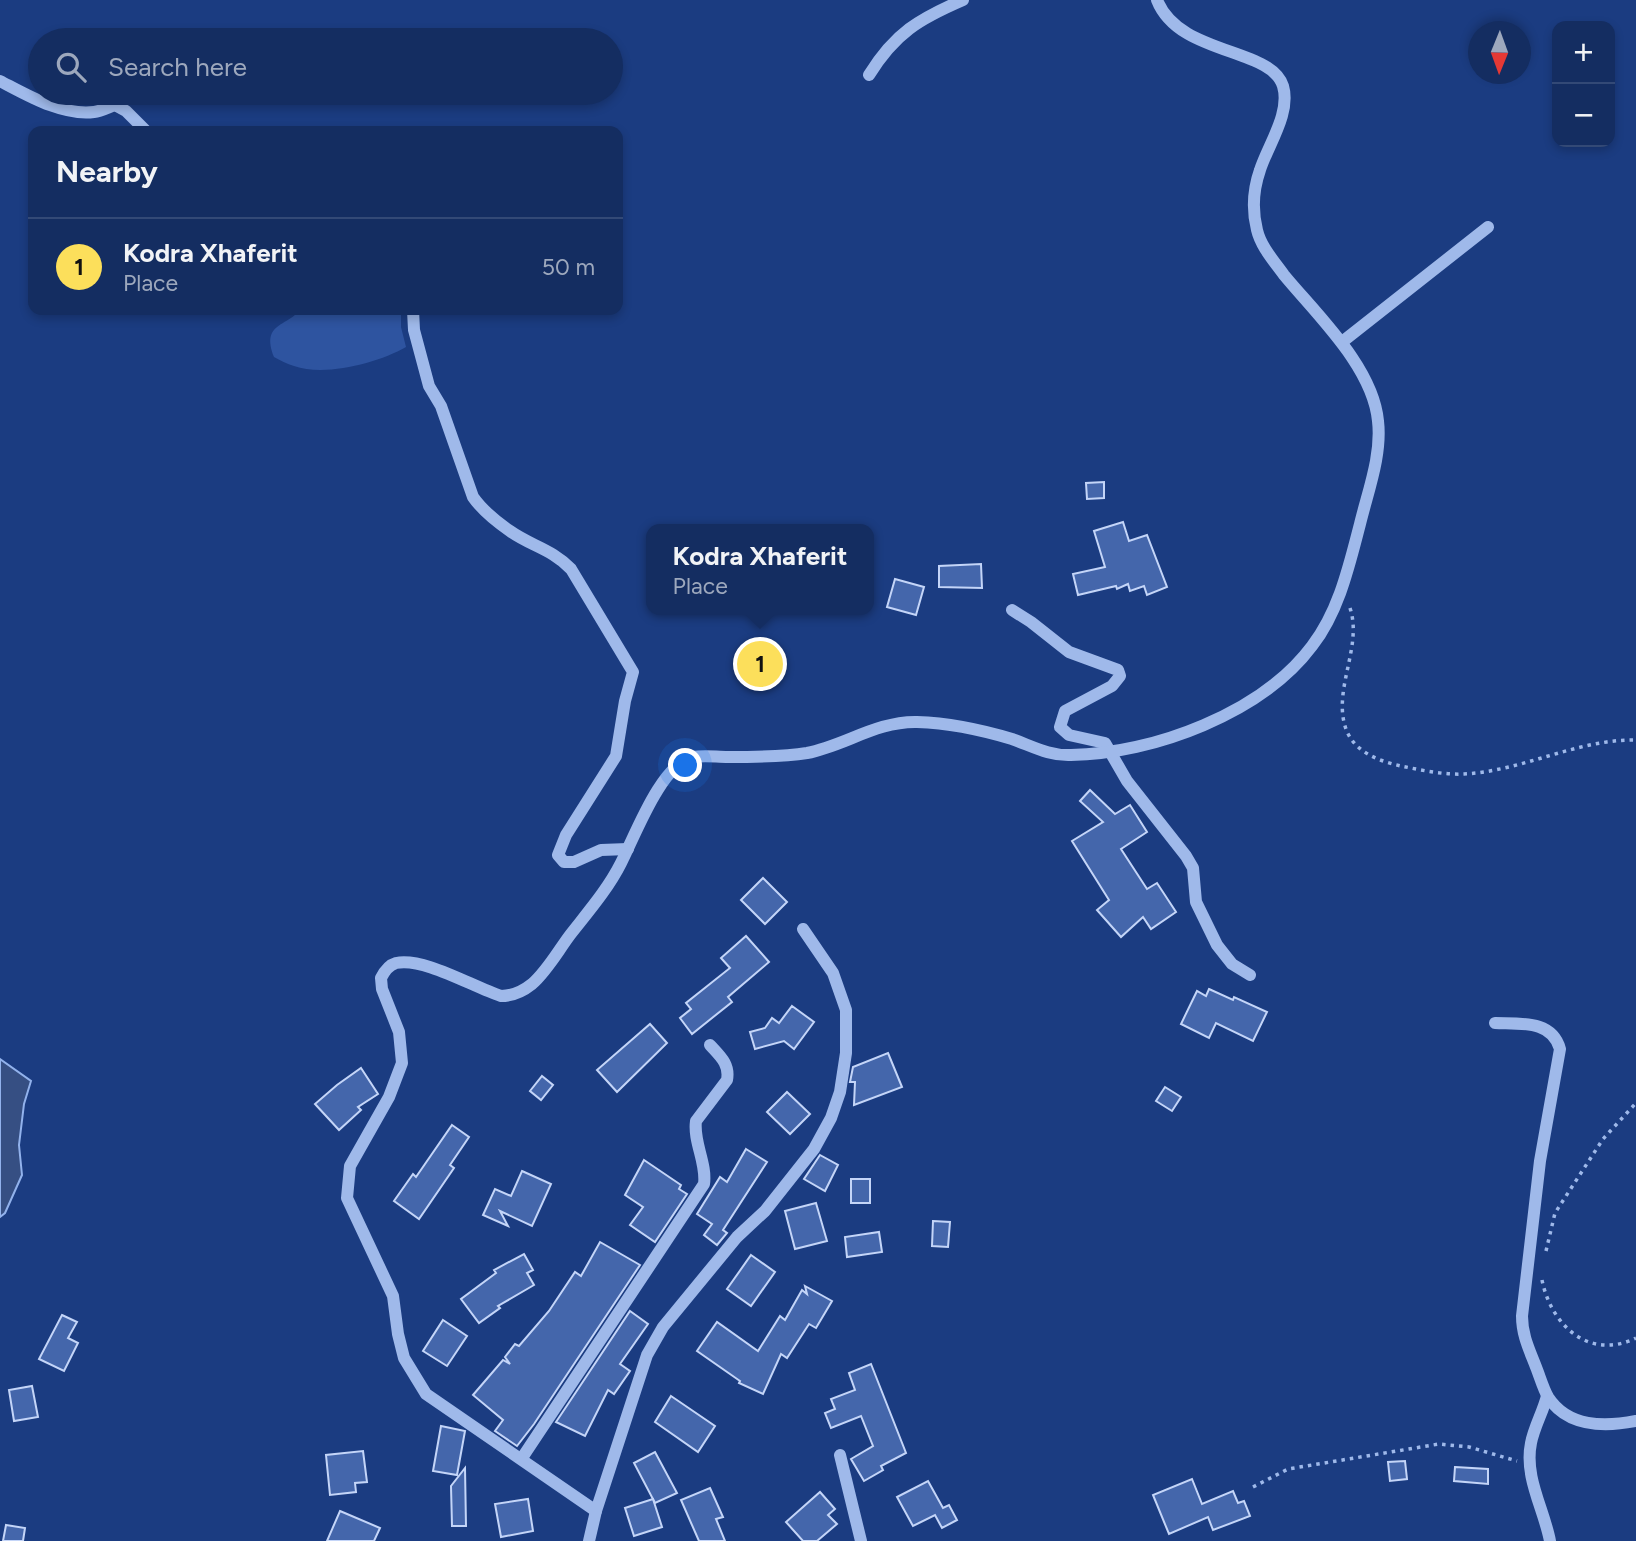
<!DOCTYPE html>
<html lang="en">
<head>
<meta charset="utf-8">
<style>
	:root { --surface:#142d61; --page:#1d3567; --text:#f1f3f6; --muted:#9da8bd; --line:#334976; --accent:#fcdf5b }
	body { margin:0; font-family:Figtree,sans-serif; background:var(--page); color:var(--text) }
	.controls { position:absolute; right:21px; top:21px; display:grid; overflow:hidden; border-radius:14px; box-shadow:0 4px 10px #0003 }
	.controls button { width:63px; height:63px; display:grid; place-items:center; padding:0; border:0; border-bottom:2px solid var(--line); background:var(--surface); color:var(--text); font:35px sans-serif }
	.compass { position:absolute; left:1468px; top:21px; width:63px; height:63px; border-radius:50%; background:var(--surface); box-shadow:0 4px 10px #0003; rotate:181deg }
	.you { position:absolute; left:686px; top:766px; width:24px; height:24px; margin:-18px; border:5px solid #fff; border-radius:50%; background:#1a73e8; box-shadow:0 0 0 10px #1a73e833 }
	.badge { display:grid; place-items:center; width:46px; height:46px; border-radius:50%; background:var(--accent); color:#111; font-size:23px; font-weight:700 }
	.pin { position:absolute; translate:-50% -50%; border:4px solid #fff; box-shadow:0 2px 7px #0006 }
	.popup { position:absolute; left:646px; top:524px; width:228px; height:91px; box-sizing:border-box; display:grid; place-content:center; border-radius:14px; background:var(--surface); filter:drop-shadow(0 2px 5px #0005); font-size:23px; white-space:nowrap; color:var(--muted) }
	.popup b { font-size:26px; color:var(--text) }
	.popup::after { content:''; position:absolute; left:50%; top:100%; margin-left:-14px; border:14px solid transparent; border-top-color:var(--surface) }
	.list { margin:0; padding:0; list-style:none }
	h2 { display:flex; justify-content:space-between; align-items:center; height:91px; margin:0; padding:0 28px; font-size:30px }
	h2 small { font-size:23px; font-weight:400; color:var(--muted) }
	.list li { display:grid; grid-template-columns:46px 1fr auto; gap:21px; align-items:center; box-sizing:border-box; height:98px; padding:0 28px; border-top:2px solid var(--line) }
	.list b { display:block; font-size:26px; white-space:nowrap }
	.list p { margin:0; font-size:23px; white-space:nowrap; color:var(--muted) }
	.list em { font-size:23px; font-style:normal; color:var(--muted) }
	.icon { flex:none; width:38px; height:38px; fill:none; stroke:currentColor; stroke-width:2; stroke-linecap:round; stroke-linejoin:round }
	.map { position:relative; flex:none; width:1636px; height:1541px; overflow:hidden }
	.search { position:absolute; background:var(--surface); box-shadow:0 4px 10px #0003; left:28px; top:28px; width:595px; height:77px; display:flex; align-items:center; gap:18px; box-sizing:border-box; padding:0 24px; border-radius:38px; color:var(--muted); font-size:26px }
	.panel { position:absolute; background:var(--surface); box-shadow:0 4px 10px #0003; left:28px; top:126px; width:595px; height:189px; border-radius:14px }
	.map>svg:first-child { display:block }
	.green { fill:#2e54a0 }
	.water { fill:#364f83; stroke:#92b2ec; stroke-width:2 }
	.building { fill:#4466ab; stroke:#c4d5f8; stroke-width:2 }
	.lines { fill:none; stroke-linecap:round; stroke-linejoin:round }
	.path { stroke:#9fb9ea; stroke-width:3.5; stroke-dasharray:3.5 5; stroke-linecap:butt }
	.minor { stroke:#9fb9ea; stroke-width:12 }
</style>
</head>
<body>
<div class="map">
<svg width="1636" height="1541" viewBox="0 0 1636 1541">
	<rect width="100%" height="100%" fill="#1b3c81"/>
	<path class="green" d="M 300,310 L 401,310 L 401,327 L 406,347 C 378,363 325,377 294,366 C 287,364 280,360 274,357 C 261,323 286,327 300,310 Z"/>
	<path class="water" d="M 0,1059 L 31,1081 L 24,1104 L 19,1145 L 22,1175 L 5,1213 L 0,1217 Z"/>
	<g class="building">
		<path d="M 1104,482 L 1104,498 L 1087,499 L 1086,483 Z"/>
		<path d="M 1123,522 L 1129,541 L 1147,535 L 1167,587 L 1147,595 L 1144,586 L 1130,591 L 1128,584 L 1117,589 L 1116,586 L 1078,595 L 1073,574 L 1105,567 L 1094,531 Z"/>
		<path d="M 981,564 L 982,588 L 939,587 L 939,566 Z"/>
		<path d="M 895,579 L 924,587 L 916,615 L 887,607 Z"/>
		<path d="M 1090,790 L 1115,814 L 1130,805 L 1147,832 L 1121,849 L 1147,889 L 1157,883 L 1176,912 L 1151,929 L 1143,917 L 1121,937 L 1097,910 L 1109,900 L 1072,841 L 1103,822 L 1080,801 Z"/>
		<path d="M 763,878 L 787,902 L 765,924 L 741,900 Z"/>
		<path d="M 746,936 L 769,962 L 728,997 L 732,1002 L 692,1034 L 680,1018 L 691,1009 L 686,1003 L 730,968 L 721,958 Z"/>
		<path d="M 1209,989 L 1233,1000 L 1234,997 L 1267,1012 L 1253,1041 L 1216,1023 L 1209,1038 L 1181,1024 L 1197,991 L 1206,996 Z"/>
		<path d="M 792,1006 L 814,1022 L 794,1049 L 784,1041 L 755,1049 L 750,1032 L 765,1028 L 772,1018 L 779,1023 Z"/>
		<path d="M 650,1024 L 667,1043 L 617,1092 L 597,1070 Z"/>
		<path d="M 888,1053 L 902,1087 L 854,1105 L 855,1082 L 850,1082 L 853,1067 Z"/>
		<path d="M 361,1068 L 378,1094 L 358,1107 L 361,1110 L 339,1130 L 315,1104 L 337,1085 Z"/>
		<path d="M 542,1076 L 553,1085 L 541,1100 L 530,1091 Z"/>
		<path d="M 1165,1087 L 1181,1097 L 1172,1111 L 1156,1101 Z"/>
		<path d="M 787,1092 L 810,1114 L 790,1134 L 767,1112 Z"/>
		<path d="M 452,1125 L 469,1137 L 450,1165 L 454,1168 L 419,1219 L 394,1201 L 413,1174 L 416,1177 Z"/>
		<path d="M 746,1149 L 767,1162 L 723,1230 L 727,1233 L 717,1245 L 704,1235 L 712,1224 L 697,1214 L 720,1177 L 727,1182 Z"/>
		<path d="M 820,1155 L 838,1165 L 825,1191 L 804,1179 Z"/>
		<path d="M 644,1160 L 681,1185 L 679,1189 L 687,1194 L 655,1242 L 630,1225 L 643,1207 L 625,1195 Z"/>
		<path d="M 522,1171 L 551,1184 L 532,1226 L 500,1211 L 508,1226 L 483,1215 L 495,1189 L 511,1196 Z"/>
		<rect x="851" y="1179" width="19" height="24"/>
		<path d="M 816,1203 L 827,1241 L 795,1249 L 785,1211 Z"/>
		<path d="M 933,1221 L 950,1222 L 948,1247 L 932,1246 Z"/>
		<path d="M 879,1232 L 882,1252 L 847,1257 L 845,1237 Z"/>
		<path d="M 600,1242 L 640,1265 L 534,1424 L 517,1446 L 495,1431 L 503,1420 L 473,1395 L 503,1360 L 510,1364 L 505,1357 L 515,1344 L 519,1346 L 549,1311 L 575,1272 L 581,1276 Z"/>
		<path d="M 524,1254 L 533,1270 L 527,1273 L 534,1285 L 498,1306 L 500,1308 L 479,1323 L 461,1299 L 496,1273 L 494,1270 Z"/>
		<path d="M 751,1255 L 775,1272 L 751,1306 L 727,1289 Z"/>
		<path d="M 805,1286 L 832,1301 L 816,1328 L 809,1324 L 787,1358 L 781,1354 L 763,1394 L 739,1383 L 740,1381 L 697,1351 L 717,1322 L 758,1351 L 780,1316 L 785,1320 L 802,1290 L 807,1294 Z"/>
		<path d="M 630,1311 L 648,1324 L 620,1364 L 630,1371 L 614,1394 L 608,1390 L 585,1436 L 556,1422 Z"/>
		<path d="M 62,1315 L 77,1322 L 68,1338 L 78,1343 L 64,1371 L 39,1359 Z"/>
		<path d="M 443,1320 L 467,1336 L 447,1366 L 423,1351 Z"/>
		<path d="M 871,1364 L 906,1453 L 881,1466 L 883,1470 L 864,1481 L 851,1459 L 873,1446 L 861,1416 L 831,1428 L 825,1413 L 835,1409 L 831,1399 L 855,1390 L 849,1373 Z"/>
		<path d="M 32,1386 L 38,1417 L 14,1421 L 9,1390 Z"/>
		<path d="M 671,1396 L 715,1426 L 698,1452 L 655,1422 Z"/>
		<path d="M 441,1426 L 465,1431 L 457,1475 L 433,1471 Z"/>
		<path d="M 363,1451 L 367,1482 L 355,1483 L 356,1492 L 330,1495 L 326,1455 Z"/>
		<path d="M 655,1452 L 677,1493 L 655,1503 L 634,1463 Z"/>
		<path d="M 1405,1461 L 1407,1479 L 1390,1481 L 1388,1462 Z"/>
		<path d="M 1455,1467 L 1488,1469 L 1488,1484 L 1454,1481 Z"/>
		<path d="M 465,1468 L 466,1526 L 452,1526 L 451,1486 Z"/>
		<path d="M 1192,1479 L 1202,1504 L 1233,1491 L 1238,1503 L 1244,1501 L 1250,1516 L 1213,1530 L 1208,1517 L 1169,1534 L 1153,1495 Z"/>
		<path d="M 928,1481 L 943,1508 L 949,1505 L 957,1520 L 942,1528 L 935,1515 L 913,1526 L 897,1497 Z"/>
		<path d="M 710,1488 L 723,1517 L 716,1519 L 725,1541 L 699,1541 L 681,1500 Z"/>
		<path d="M 820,1492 L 835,1509 L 828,1515 L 837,1524 L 817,1541 L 803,1541 L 786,1522 Z"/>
		<path d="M 528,1499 L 533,1531 L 501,1537 L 495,1504 Z"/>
		<path d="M 653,1499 L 662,1527 L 634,1536 L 625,1508 Z"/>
		<path d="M 340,1511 L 380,1528 L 374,1541 L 327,1541 Z"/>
		<path d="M 6,1525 L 25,1528 L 23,1541 L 3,1541 Z"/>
	</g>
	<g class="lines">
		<g class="path">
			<path d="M 1350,608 C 1363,647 1332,690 1346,729 C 1354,752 1379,761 1401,766 C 1421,770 1443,775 1464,774 C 1523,771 1577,739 1636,740"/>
			<path d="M 1546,1251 L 1555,1213 L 1603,1139 L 1636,1103"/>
			<path d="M 1542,1280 C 1551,1325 1589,1361 1636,1338"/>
			<path d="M 1253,1487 L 1288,1469 L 1439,1444 L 1469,1447 L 1517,1461"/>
		</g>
		<g class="minor">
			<path d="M 869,75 C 895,33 919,19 963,0"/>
			<path d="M 0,81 C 27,95 62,116 94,112 C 101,111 109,107 115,105 L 126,111 L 146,131"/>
			<path d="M 413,310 L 414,330 L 429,386 L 441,406 L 473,497 C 482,510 497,522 510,531 C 531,546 552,549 571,569 L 633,672 L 625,701 L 616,756 L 566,835 L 558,855 L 564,862 L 574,862 L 601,850 L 628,849"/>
			<path d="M 1342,342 L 1488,227"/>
			<path d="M 1012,610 L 1031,622 L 1069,652 L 1118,670 L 1120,676 L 1112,686 L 1065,711 L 1060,727 L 1069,735 L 1105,743 L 1127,781 L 1186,856 L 1193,868 L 1196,902 L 1217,945 L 1232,964 L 1250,975"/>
			<path d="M 1495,1023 C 1521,1024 1552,1020 1560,1049 L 1540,1161 L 1522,1316 C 1522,1335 1529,1349 1536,1367 C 1540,1377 1543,1388 1548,1397 C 1568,1428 1605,1427 1636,1421"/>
			<path d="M 1547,1396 C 1543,1412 1534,1427 1531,1443 C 1524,1477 1544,1509 1550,1541"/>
			<path d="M 840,1455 L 861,1541"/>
			<path d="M 522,1458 L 704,1184 C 707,1163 693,1142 696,1121 L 727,1080 C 730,1064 720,1056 710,1045"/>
			<path d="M 596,1511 L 426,1394 L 404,1358 L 398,1334 L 393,1296 L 347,1198 L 350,1166 L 389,1097 L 402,1063 L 399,1032 L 382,989 L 381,978 C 384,972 389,965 396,963 C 424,957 473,987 501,996 C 513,996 522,992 532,984 C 547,971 558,951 570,935 C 588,912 608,889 621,863 C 635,836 661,764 693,757 C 705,755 716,757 728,757 C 754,757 782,757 807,753 C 844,746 877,721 917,722 C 948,723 982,730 1012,739 C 1032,746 1049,756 1071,755 C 1153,754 1262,713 1312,646 C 1339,611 1349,566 1360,524 C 1368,491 1382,455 1378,421 C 1373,367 1317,315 1284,275 C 1274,261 1261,247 1257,230 C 1252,210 1253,190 1260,170 C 1268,145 1291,113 1283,86 C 1271,47 1179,56 1157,0"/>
			<path d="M 589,1541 L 596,1511 L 647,1355 L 663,1327 L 737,1237 L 765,1211 L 814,1149 L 831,1118 L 840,1092 L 846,1053 L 846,1010 L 833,973 L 803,929"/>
		</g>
	</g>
</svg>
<div class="controls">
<button>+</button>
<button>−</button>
</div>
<svg class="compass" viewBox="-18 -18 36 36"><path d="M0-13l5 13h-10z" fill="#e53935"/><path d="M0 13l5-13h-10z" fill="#9da8bd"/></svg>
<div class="you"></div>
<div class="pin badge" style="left:760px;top:664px">1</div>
<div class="popup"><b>Kodra Xhaferit</b>Place</div>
<div class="search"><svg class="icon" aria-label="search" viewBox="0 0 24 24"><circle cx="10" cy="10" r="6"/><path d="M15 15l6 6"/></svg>Search here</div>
<section class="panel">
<h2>Nearby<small></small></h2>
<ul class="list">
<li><span class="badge">1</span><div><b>Kodra Xhaferit</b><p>Place</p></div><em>50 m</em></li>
</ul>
</section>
</div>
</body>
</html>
